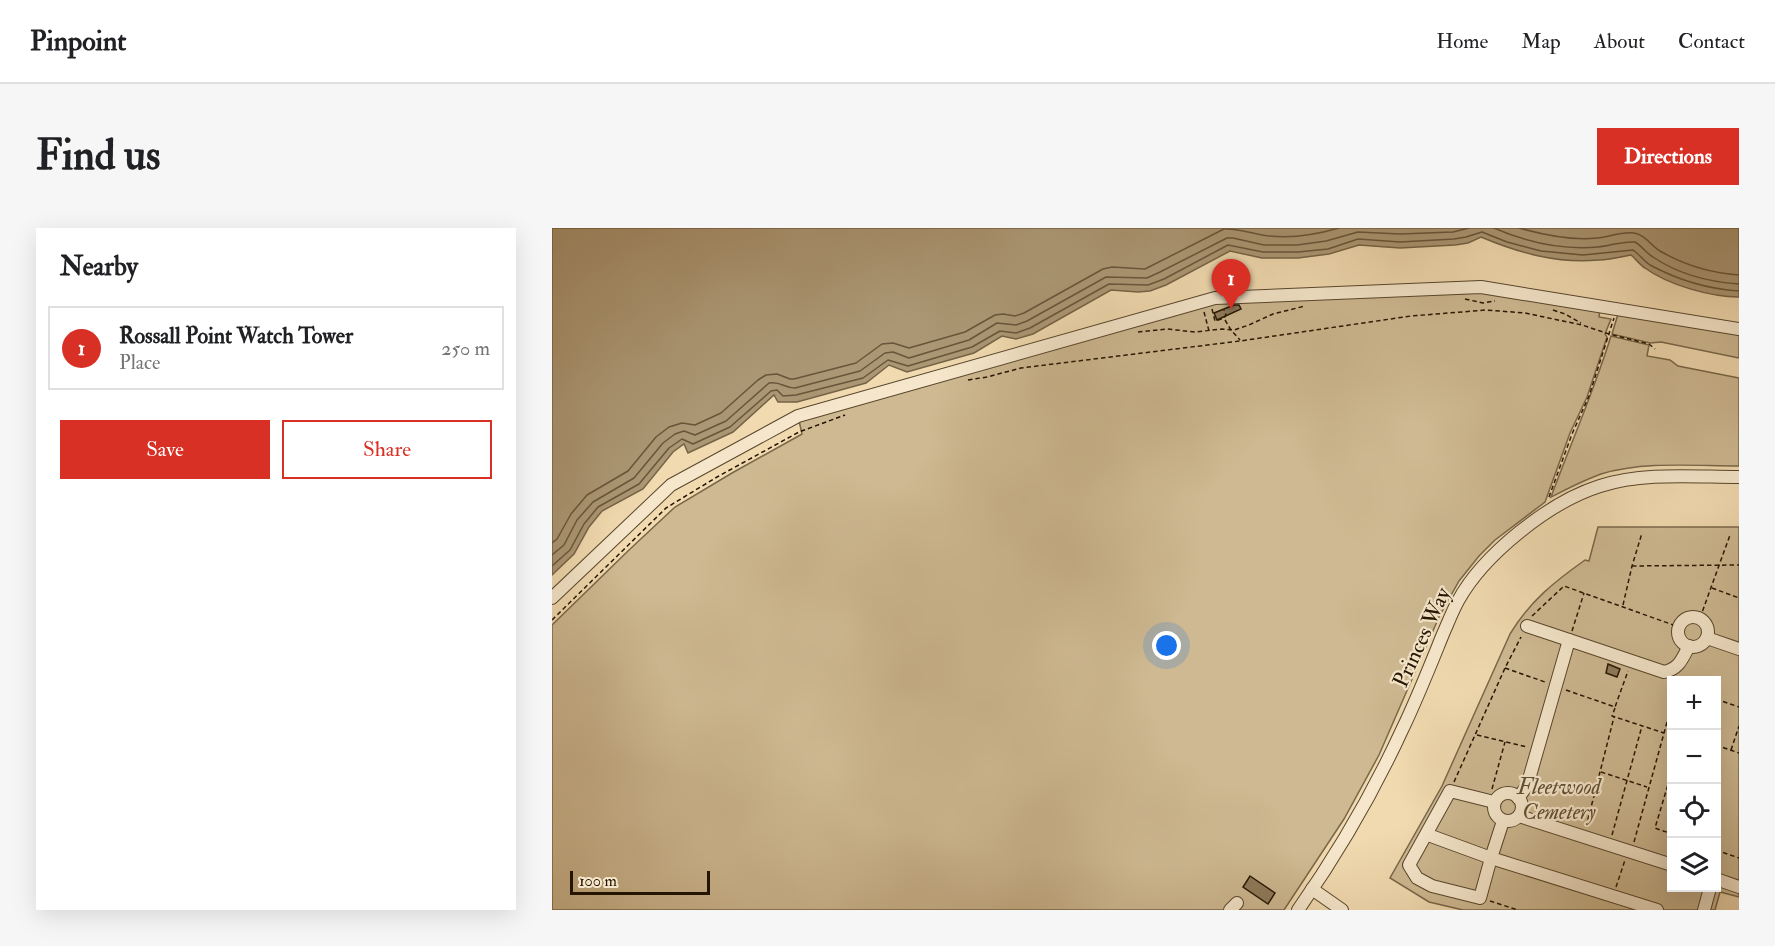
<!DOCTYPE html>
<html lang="en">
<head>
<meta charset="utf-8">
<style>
	:root { --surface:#fff; --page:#f6f6f6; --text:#202124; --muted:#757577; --line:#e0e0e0; --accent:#d93025 }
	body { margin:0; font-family:"IM FELL Double Pica",serif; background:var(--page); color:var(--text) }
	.controls { position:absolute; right:18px; bottom:18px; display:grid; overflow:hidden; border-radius:0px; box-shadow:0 6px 24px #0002 }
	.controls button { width:54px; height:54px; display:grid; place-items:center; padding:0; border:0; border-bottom:2px solid var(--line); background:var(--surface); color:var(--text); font:30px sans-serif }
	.scale { position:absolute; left:18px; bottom:15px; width:140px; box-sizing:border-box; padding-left:6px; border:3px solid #241500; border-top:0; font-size:16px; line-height:21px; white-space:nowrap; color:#241500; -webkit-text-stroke:4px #f6e7cc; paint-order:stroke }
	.you { position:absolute; left:615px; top:418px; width:21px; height:21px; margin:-15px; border:4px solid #fff; border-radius:50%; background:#1a73e8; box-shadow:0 0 0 9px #1a73e833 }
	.badge { display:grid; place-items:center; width:39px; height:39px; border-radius:50%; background:var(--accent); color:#fff; font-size:20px; font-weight:700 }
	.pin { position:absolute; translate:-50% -50px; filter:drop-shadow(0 2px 3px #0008) }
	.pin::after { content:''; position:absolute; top:32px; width:21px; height:18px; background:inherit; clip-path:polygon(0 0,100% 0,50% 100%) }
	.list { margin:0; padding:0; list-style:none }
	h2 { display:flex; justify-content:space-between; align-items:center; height:78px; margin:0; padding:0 24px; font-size:26px }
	h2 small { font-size:20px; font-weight:400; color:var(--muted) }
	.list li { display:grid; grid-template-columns:39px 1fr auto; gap:18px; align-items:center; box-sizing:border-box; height:84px; margin:0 12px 12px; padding:0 12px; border:2px solid var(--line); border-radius:0px }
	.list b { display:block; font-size:22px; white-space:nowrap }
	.list p { margin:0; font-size:20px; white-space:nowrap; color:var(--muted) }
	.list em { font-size:20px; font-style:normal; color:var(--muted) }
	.actions { display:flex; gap:12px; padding:18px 24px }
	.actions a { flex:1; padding:14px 0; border:2px solid var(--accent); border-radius:0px; text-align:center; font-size:21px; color:var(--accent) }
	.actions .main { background:var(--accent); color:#fff }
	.icon { flex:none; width:33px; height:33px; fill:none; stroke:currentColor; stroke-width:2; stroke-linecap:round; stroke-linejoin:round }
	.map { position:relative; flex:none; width:1187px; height:682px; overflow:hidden; border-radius:0px }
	header { display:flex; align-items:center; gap:36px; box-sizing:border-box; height:84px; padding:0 30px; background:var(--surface); border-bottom:2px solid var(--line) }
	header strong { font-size:28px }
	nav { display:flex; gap:33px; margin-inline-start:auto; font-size:21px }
	.intro { display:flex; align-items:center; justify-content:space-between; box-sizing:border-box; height:144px; padding:0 36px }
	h1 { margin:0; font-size:42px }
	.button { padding:15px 27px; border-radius:0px; background:var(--accent); color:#fff; font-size:21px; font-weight:700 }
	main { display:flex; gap:36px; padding:0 36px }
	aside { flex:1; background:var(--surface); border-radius:0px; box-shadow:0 6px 24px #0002 }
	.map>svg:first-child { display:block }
	.green { fill:#ceb992; stroke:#796749; stroke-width:1.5; fill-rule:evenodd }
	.water { fill:#ab9774; stroke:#756346; stroke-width:1.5 }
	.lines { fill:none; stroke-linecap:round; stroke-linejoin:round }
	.shore { stroke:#68563a; stroke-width:1.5 }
	.building { fill:#8f7b5c; stroke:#241500; stroke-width:1.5 }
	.minor-casing { stroke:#57462c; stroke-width:14 }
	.path { stroke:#241500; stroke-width:1.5; stroke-dasharray:4.5 3; stroke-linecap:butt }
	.minor { stroke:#f6e7cc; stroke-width:12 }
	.labels { text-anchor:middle; stroke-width:4.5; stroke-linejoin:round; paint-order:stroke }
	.street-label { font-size:22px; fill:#241500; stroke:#f6e7cc }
	.park-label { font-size:22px; font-style:italic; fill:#604e33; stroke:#f6e7cc }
</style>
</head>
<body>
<header>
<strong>Pinpoint</strong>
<nav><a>Home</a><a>Map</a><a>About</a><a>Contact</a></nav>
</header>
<div class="intro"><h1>Find us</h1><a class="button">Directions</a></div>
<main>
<aside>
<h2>Nearby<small></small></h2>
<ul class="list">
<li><span class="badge">1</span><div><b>Rossall Point Watch Tower</b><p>Place</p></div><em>250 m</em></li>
</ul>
<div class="actions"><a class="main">Save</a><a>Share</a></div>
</aside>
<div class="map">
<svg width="1187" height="682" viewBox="0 0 1187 682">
	<rect width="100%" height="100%" fill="#f1dab0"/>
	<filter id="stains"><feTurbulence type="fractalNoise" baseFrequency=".00333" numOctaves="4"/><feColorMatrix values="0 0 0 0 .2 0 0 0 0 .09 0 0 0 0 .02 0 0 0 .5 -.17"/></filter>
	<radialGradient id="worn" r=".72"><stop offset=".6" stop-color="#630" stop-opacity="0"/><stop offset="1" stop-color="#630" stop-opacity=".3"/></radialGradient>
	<g class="green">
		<path d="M 928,63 L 1048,81 L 1047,89 L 1059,91 L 1053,106 L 1055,109 L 1035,169 L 1018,205 L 993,274 L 943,312 L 927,328 L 907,353 L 887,389 L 827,527 L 792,591 L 732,682 L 0,682 L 0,397 L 77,322 L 123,279 L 180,245 L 250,206 L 246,188 L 663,70 Z"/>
		<path d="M 1066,86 L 1187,105 L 1187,130 L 1109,114 L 1098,115 L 1060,106 Z"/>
		<path d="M 1059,108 L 1097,117 L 1095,128 L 1118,132 L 1126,138 L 1187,150 L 1187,238 C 1142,238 1093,233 1049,246 C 1032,252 1015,261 999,269 C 1019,215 1042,163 1059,108 Z"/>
		<path d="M 1046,299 L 1187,299 L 1187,669 L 1168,664 L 1163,682 L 911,682 L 877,674 L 838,650 L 890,558 L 958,406 C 978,373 1002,354 1033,332 L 1037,333 ZM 1120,452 L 1164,452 L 1164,660 L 1120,660 Z"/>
	</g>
	<path class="water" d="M 0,0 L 1187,0 L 1187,69 C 1159,69 1116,57 1093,40 C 1088,37 1084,31 1079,27 C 1069,29 1058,32 1047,32 C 1006,36 967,25 929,9 L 916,15 L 903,17 L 848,20 L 807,17 L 777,26 L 746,30 L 710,30 L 678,23 L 614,57 L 598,63 L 586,64 L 559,62 L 481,106 L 464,111 L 450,108 L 422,125 L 355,144 L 337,137 L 314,155 L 245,174 L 226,174 L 222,167 L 181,204 L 136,225 L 132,216 L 121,224 L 91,261 L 50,283 L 37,299 L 22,326 L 0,347 Z"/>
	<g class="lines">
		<g class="shore">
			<path d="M 942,0 C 974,14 1011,22 1046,19 C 1058,18 1070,13 1083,14 C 1090,18 1094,25 1101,29 C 1126,46 1158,54 1187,56"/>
			<path d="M 967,0 C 992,7 1019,13 1045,10 C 1057,9 1070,3 1082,5 C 1094,7 1098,17 1108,23 C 1132,37 1159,45 1187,47"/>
			<path d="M 0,315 L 5,311 L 19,286 L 35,267 L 76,243 L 104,209 L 117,199 L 130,195 L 143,197 L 169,185 L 206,152 L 214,147 L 225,146 L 238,151 L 242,151 L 304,135 L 330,116 L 341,115 L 357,120 L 413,104 L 443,87 L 451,86 L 463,88 L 472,85 L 551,41 L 560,39 L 593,41 L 672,1 C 685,0 698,5 710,7 C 735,11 763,7 787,0"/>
			<path d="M 0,327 L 12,317 L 25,292 L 41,274 L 82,250 L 111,215 L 123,206 L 132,203 L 143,207 L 174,193 L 217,155 C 229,153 232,160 243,160 L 308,143 L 333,125 L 341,124 L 357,130 L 417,112 L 445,95 L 464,97 L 475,93 L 554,49 L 595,50 L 608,44 L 675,10 L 681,10 L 712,17 L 745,17 L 774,13 L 806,4 L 848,6 L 901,4 L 917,0"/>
			<path d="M 0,338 L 18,322 L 32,296 L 46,279 L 87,256 L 117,220 L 130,211 L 141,216 L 178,199 L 219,163 L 225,162 L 231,168 L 244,167 L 311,150 L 336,132 L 356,138 L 420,119 L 448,103 L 464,105 L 478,100 L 557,56 L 596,57 L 612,51 L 676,17 L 711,24 L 746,24 L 776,21 L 806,11 L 848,14 L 902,11 L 914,9 L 930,4 L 955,14 L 989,23 L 1031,27 L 1081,22 C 1087,26 1092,33 1098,37 C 1126,52 1155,61 1187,63"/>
		</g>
	</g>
	<g class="building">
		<path d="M 682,77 L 687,77 L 689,81 L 665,92 L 662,85 Z"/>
		<path d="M 1056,436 L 1068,441 L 1065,449 L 1054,445 Z"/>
		<path d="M 698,648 L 723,665 L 716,676 L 691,659 Z"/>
	</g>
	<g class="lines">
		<g class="minor-casing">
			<g id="minor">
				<path d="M 0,370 L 119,257 L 246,188 L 663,70 L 929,59 L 1187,101"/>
				<circle cx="1141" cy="404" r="15"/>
				<path d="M 975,398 L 1017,412"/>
				<path d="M 1155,410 L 1187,421"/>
				<circle cx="956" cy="579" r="14"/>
				<path d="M 966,570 L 975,558 L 1017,412 L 1112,444 C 1127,441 1130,431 1137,418"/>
				<path d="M 967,588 L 1120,637"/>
				<path d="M 951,593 L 939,630 L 1105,682"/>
				<path d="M 876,603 L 879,608 L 939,630 L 928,670 L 880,658 L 865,650 L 857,637 L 898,563 L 942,574"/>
				<path d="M 1164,651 L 1187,659"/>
				<path d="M 760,661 L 790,682"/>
				<path d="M 678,682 L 685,675"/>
				<path d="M 746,682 C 786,625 821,565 850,502 C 865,471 878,438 891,406 C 896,395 900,384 906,373 C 931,327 997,274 1048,258 C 1092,244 1141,249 1187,249"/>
				<path d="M 1152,682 L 1158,660"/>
			</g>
		</g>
		<g class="path">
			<path d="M 913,71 L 931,75 L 943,73"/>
			<path d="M 660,81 L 663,93 L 672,90 L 674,87 L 672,82"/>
			<path d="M 1001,82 L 1013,86 L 1029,95"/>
			<path d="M 652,84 L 657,103"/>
			<path d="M 673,92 L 679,102 L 688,112"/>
			<path d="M 586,104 L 615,101 L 643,104 L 670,101 L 682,102 L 697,97 L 721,86 L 753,78"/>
			<path d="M 416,152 L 435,149 L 469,140 L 688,113 L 859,88 L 934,82 L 973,85 L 1030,97 L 1057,106 L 1097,116 L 1103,121"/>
			<path d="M 997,269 L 1020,206 L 1037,168 L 1062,90"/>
			<path d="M 1080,338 L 1187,337"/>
			<path d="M 1160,360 L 1187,370"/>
			<path d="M 1071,377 L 1080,338 L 1090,305"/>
			<path d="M 980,388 L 1012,358 L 1127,399"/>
			<path d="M 1148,390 L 1178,307"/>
			<path d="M 0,392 L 114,280 L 165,249 L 247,204 L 293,187"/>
			<path d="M 1020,403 L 1032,365"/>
			<path d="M 953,440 L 993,454"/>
			<path d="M 1014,462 L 1063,479 L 1076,443"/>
			<path d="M 1164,471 L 1187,479"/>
			<path d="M 1063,480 L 1060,488 L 1112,505"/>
			<path d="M 925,507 L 975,519"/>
			<path d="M 1164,517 L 1187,525"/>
			<path d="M 1179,522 L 1187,498"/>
			<path d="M 1120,543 L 1103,600 L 1120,606"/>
			<path d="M 1049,544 L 1095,559"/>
			<path d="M 902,554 L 953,440 L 969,409"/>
			<path d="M 940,561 L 953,514"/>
			<path d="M 1034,599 L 1062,489"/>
			<path d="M 1060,607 L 1090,498"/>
			<path d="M 1082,614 L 1120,476"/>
			<path d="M 1164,622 L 1187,630"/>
			<path d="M 1064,659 L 1073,632"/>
			<path d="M 938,673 L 966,682"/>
		</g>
		<use href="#minor" class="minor"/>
	</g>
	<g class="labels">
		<g class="street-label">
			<text transform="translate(869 409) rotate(-65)" y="8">Princes Way</text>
		</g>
		<g class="park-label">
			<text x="1007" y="566">Fleetwood<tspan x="1007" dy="25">Cemetery</tspan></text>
		</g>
	</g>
	<rect width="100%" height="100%" filter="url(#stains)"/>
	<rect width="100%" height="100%" fill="url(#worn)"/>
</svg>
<div class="controls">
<button>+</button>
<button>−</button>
<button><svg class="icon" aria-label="locate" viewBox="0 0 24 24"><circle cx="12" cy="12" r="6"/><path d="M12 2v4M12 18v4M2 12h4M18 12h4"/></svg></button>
<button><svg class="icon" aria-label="layers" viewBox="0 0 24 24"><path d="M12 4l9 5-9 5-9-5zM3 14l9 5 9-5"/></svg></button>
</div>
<div class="scale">100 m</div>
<div class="you"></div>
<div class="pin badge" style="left:679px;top:81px">1</div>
</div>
</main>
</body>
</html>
